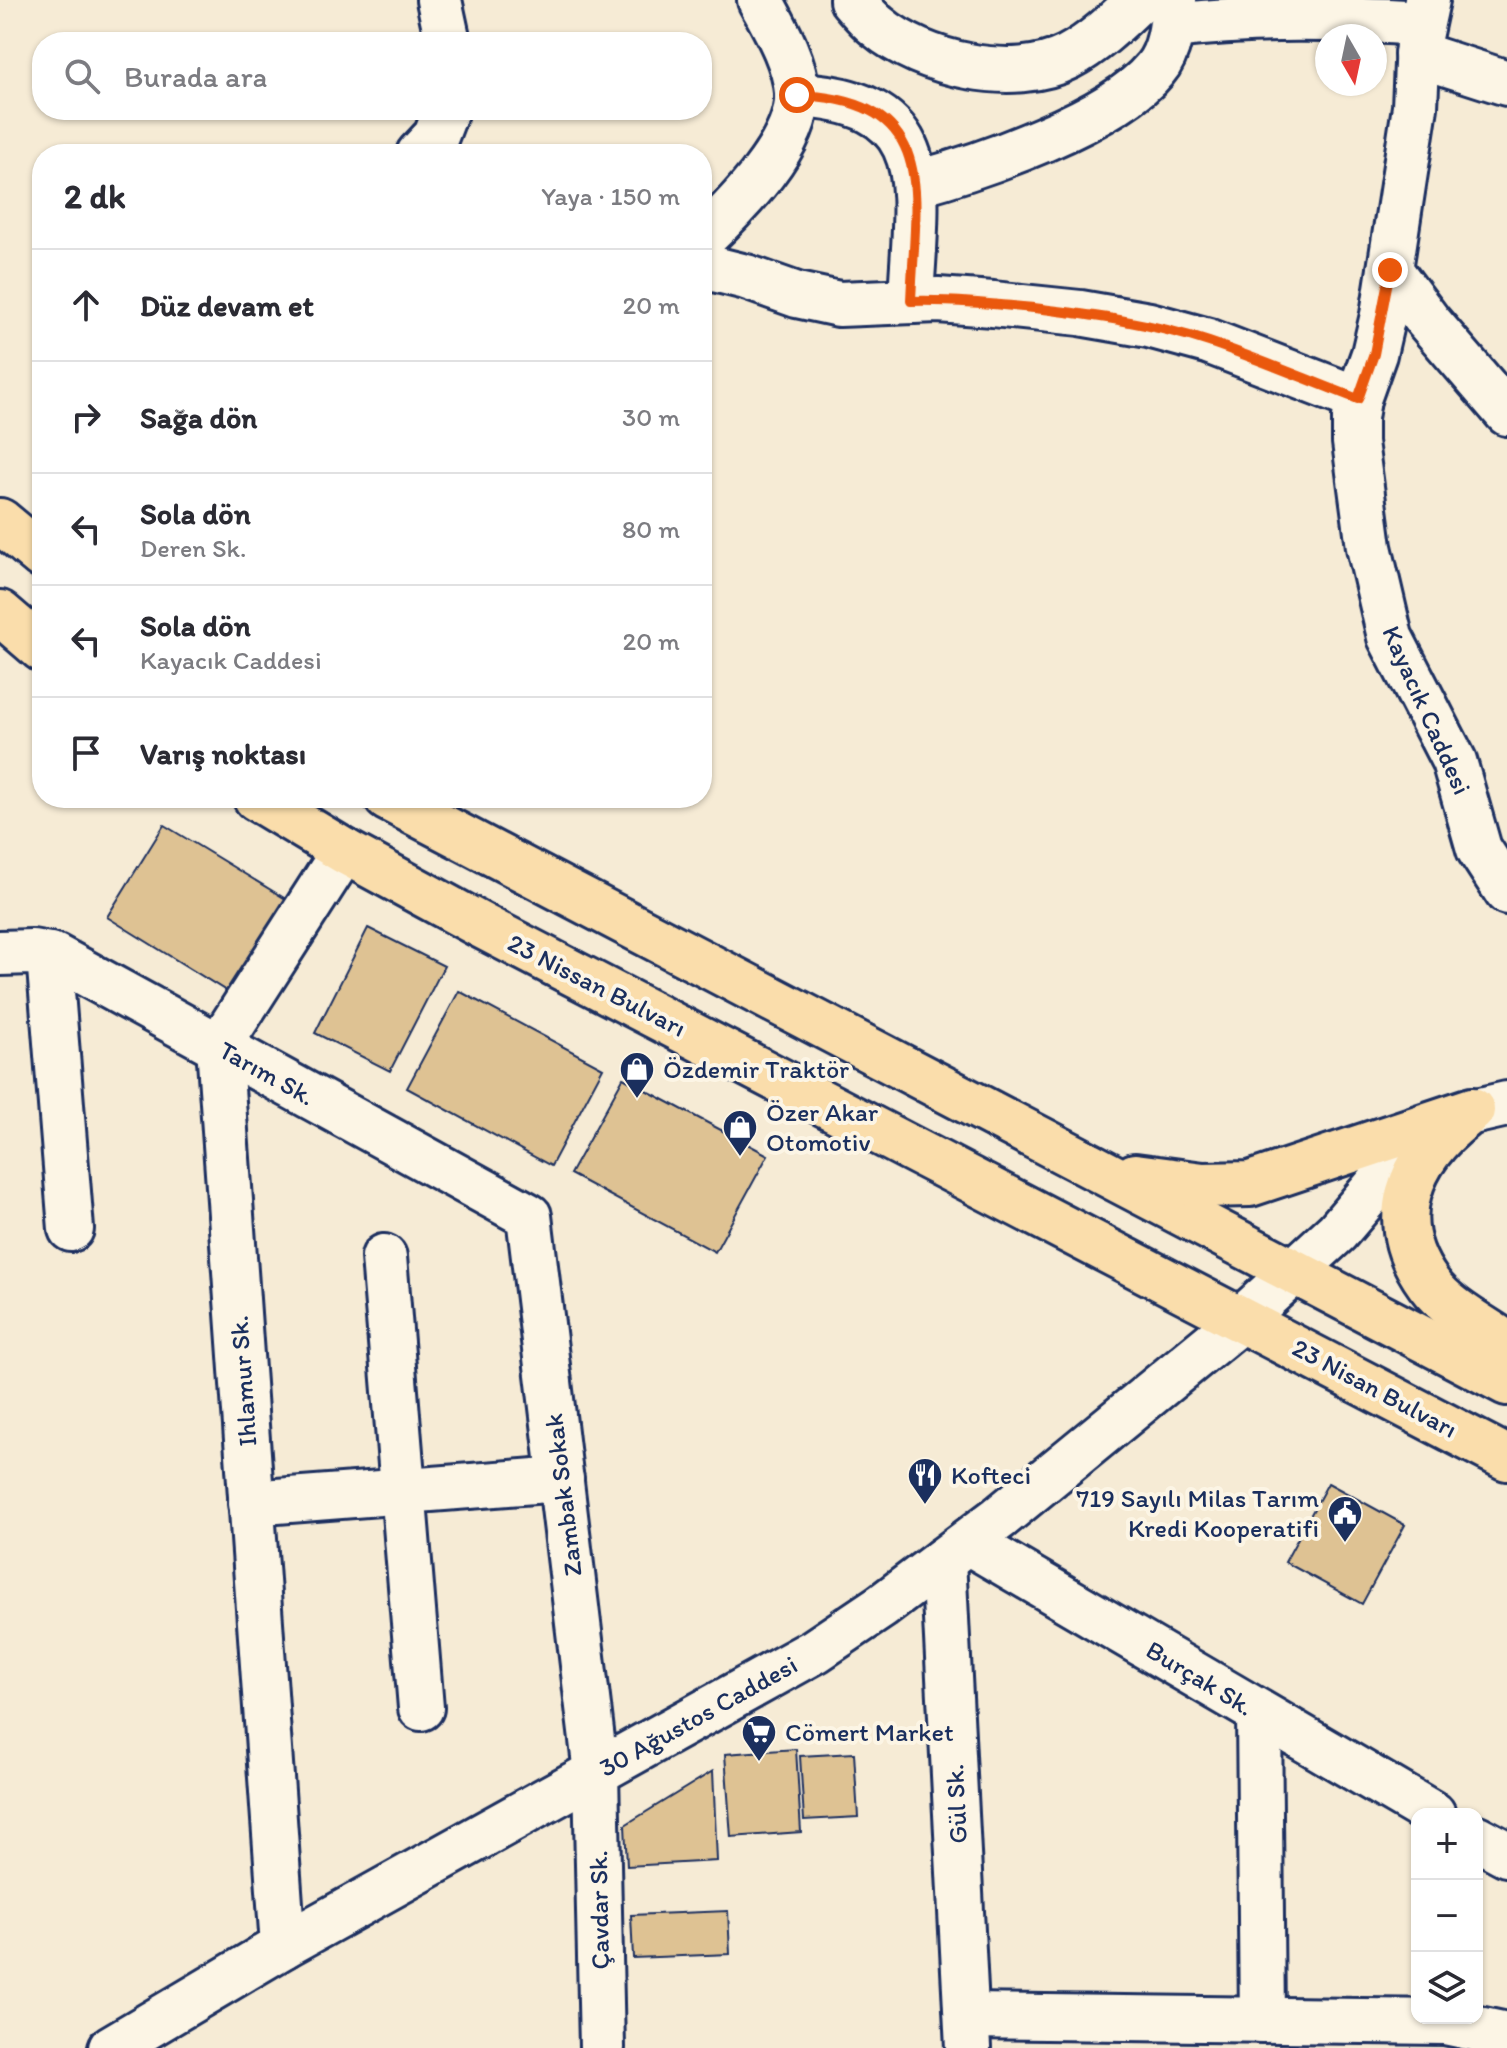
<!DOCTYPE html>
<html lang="tr">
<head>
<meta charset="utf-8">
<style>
	:root { --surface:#fff; --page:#f7f7f7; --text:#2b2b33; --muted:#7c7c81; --line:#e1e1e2 }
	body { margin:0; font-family:Itim,sans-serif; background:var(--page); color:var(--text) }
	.controls { position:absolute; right:24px; bottom:24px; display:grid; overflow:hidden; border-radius:16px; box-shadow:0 2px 6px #0004 }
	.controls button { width:72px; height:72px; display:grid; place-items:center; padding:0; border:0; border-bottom:2px solid var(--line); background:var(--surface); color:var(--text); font:40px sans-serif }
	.compass { position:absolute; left:1315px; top:24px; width:72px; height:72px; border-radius:50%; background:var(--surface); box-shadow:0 2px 6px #0004; rotate:171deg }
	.stop { position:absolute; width:24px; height:24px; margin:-18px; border:6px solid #ea580c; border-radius:50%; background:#fff }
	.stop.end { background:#ea580c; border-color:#fff; box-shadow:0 2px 8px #0008 }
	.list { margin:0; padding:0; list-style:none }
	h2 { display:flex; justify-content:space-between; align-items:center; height:104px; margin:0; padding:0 32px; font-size:34px }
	h2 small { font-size:26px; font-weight:400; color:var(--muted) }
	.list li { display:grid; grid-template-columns:52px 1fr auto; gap:24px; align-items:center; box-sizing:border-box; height:112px; padding:0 32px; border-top:2px solid var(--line) }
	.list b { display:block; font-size:30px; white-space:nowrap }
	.list p { margin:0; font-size:26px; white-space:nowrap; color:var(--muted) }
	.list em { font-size:26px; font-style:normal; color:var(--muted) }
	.icon { flex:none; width:44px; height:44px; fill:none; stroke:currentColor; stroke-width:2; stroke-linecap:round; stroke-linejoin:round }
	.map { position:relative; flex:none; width:1507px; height:2048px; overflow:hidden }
	.search { position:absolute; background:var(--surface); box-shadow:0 2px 6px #0004; left:32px; top:32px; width:680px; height:88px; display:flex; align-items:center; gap:20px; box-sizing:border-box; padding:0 28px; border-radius:32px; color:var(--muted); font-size:30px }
	.panel { position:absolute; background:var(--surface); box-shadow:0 2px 6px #0004; left:32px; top:144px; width:680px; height:664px; border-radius:32px }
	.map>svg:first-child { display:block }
	.building { fill:#dec293; stroke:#1b2f5e; stroke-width:2 }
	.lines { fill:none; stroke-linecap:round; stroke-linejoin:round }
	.minor-casing { stroke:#1b2f5e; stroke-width:50 }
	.highway-casing { stroke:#1b2f5e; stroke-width:50 }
	.minor { stroke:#fcf5e5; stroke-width:44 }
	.highway { stroke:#faddab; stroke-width:44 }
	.route { stroke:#ea580c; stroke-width:10 }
	.labels { text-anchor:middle; stroke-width:8; stroke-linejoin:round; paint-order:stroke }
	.street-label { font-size:26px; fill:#1b2f5e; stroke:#fcf5e5 }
	.poi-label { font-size:26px; fill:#1b2f5e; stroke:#fcf5e5; text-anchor:start }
</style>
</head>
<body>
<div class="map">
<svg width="1507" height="2048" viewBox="0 0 1507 2048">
	<rect width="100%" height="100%" fill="#f6ebd5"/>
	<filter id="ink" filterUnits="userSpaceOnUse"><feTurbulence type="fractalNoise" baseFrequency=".0125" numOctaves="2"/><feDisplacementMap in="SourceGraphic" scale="16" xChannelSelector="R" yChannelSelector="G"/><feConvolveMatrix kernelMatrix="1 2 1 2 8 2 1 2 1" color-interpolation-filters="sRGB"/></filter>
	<g filter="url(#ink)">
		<g class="building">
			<path d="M 164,825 L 294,904 L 236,997 L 107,917 Z"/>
			<path d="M 368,928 L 444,966 L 390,1071 L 315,1033 Z"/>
			<path d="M 459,991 L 603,1068 L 551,1166 L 407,1088 Z"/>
			<path d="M 623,1078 L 768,1155 L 715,1252 L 570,1174 Z"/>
			<path d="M 1328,1483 L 1405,1525 L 1362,1604 L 1285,1562 Z"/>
			<path d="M 796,1749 L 801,1832 L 731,1837 L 725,1754 Z"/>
			<path d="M 854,1753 L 858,1817 L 804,1820 L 800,1756 Z"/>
			<path d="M 713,1771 L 717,1861 L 627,1866 L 625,1825 Z"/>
			<path d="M 728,1911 L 730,1954 L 633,1958 L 631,1915 Z"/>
		</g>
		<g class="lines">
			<g class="minor-casing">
				<g id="minor">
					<path d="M 439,0 L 448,42"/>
					<path d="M 852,0 C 860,9 868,19 877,26 C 922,64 1014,85 1068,57 C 1095,43 1117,21 1139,0"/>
					<path d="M 1427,0 L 1418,42 L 1415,107 L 1383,315 L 1374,354 L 1358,399 L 1355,418 L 1355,442 L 1369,547 L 1390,637 L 1454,761 L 1479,849 L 1507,892"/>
					<path d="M 1173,26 C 1256,16 1338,18 1421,23"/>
					<path d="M 1417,54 L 1507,83"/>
					<path d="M 797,95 C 942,101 915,194 911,301"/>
					<path d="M 419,154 L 436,136 L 446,110"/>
					<path d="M 915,184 C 980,166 1113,121 1155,69 C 1170,52 1173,22 1174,0"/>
					<path d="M 702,239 C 736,207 801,142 797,92 C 794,59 775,28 760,0"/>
					<path d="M 702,266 L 746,277 L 797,295 L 839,304 L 938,300 L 993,304 L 1080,313 L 1149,325 L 1208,341 L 1358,399"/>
					<path d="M 1390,270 L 1428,321 L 1507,413"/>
					<path d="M 0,953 L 32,952 L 54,956 L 529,1216 L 596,1773 L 602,2048"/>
					<path d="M 49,955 L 71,1229"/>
					<path d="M 384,1257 L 421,1708"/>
					<path d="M 251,1503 L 561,1479"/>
					<path d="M 968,1542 L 1433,1814"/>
					<path d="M 943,1560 L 968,2048"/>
					<path d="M 1259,1713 L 1262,2020"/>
					<path d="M 1477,1838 L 1507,1854"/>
					<path d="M 283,1946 L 219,1046 L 344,851"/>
					<path d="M 967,2016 L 1445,2022 L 1507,2035"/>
					<path d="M 111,2048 L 283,1946 L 815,1651 L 882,1606 L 999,1518 L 1242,1319 L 1337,1232 L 1383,1178 L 1426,1135 L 1459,1115 L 1507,1104"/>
				</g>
			</g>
			<g class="highway-casing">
				<g id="highway">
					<path d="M 0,521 L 42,556"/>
					<path d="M 0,613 L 42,649"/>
					<path d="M 256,798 L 344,851 L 482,926 L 1507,1458"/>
					<path d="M 387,798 L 1507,1383"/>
					<path d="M 1464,1117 C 1409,1160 1383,1221 1429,1284 C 1447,1309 1482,1326 1507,1344"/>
					<path d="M 1135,1176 L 1203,1185 L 1250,1184 L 1472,1110"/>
				</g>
			</g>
			<use href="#minor" class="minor"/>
			<use href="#highway" class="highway"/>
		</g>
	</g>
	<g class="lines" filter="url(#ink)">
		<path class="route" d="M 797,95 C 942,100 915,195 911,301 C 952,300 993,304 1034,308 C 1093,315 1152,323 1209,342 C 1259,359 1308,380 1358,399 L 1374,354 L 1390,270"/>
	</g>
	<defs>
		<g id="shop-pin" transform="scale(1.8)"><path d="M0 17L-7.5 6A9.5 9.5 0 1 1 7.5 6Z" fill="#1b2f5e" stroke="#fcf5e5"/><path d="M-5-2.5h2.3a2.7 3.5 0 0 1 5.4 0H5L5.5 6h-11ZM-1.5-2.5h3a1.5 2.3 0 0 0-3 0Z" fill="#fff"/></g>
		<g id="restaurant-pin" transform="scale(1.8)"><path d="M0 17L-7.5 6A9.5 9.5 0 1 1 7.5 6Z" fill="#1b2f5e" stroke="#fcf5e5"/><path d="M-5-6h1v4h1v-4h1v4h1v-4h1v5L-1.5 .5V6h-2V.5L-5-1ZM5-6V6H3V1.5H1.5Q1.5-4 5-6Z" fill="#fff"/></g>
		<g id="civic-pin" transform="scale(1.8)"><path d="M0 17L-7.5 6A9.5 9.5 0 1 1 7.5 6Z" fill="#1b2f5e" stroke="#fcf5e5"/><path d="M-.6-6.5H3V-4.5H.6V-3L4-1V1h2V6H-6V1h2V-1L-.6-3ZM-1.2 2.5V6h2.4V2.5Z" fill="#fff"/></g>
		<g id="supermarket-pin" transform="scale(1.8)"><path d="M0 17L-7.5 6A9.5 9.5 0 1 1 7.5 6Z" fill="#1b2f5e" stroke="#fcf5e5"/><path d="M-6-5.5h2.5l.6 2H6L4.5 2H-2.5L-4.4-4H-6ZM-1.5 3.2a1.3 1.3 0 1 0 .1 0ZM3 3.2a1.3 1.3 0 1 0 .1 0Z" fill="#fff"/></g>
	</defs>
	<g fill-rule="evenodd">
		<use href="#shop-pin" x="637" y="1069"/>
		<use href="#shop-pin" x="740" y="1127"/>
		<use href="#restaurant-pin" x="925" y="1475"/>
		<use href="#civic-pin" x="1345" y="1513"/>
		<use href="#supermarket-pin" x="759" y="1732"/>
	</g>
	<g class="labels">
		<g class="street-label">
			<text transform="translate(1427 710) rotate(66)" y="9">Kayacık Caddesi</text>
			<text transform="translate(597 985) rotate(27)" y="9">23 Nissan Bulvarı</text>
			<text transform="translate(267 1073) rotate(29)" y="9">Tarım Sk.</text>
			<text transform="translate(243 1381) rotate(-94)" y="9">Ihlamur Sk.</text>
			<text transform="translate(1375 1388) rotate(28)" y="9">23 Nisan Bulvarı</text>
			<text transform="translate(563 1495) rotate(-97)" y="9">Zambak Sokak</text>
			<text transform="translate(1200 1678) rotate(31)" y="9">Burçak Sk.</text>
			<text transform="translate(698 1716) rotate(-29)" y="9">30 Ağustos Caddesi</text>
			<text transform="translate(956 1804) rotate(-93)" y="9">Gül Sk.</text>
			<text transform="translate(599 1910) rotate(-91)" y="9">Çavdar Sk.</text>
		</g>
		<g class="poi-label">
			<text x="663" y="1078">Özdemir Traktör</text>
			<text x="766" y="1121">Özer Akar<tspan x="766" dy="30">Otomotiv</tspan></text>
			<text x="951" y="1484">Kofteci</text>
			<text x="1319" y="1507" text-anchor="end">719 Sayılı Milas Tarım<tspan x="1319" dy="30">Kredi Kooperatifi</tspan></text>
			<text x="785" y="1741">Cömert Market</text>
		</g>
	</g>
</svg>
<div class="controls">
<button>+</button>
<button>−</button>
<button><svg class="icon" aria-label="layers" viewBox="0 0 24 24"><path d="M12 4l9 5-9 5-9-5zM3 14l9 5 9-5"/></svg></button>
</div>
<svg class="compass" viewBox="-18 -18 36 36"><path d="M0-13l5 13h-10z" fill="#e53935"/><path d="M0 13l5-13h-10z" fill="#7c7c81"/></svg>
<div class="stop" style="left:797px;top:95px"></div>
<div class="stop end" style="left:1390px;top:270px"></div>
<div class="search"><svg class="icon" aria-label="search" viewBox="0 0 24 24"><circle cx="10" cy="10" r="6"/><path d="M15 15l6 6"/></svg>Burada ara</div>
<section class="panel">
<h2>2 dk<small>Yaya · 150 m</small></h2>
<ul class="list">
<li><svg class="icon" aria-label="ahead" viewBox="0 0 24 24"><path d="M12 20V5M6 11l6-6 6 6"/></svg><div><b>Düz devam et</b></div><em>20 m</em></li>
<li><svg class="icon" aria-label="right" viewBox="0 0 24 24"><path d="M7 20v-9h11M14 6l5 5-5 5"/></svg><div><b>Sağa dön</b></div><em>30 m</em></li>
<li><svg class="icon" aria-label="left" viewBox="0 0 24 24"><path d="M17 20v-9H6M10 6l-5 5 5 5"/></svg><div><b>Sola dön</b><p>Deren Sk.</p></div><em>80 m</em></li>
<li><svg class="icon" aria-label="left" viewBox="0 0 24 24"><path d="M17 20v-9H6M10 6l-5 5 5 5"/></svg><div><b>Sola dön</b><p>Kayacık Caddesi</p></div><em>20 m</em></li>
<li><svg class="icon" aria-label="arrive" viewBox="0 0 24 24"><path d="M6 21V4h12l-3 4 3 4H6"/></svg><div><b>Varış noktası</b></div></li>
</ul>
</section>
</div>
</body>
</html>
